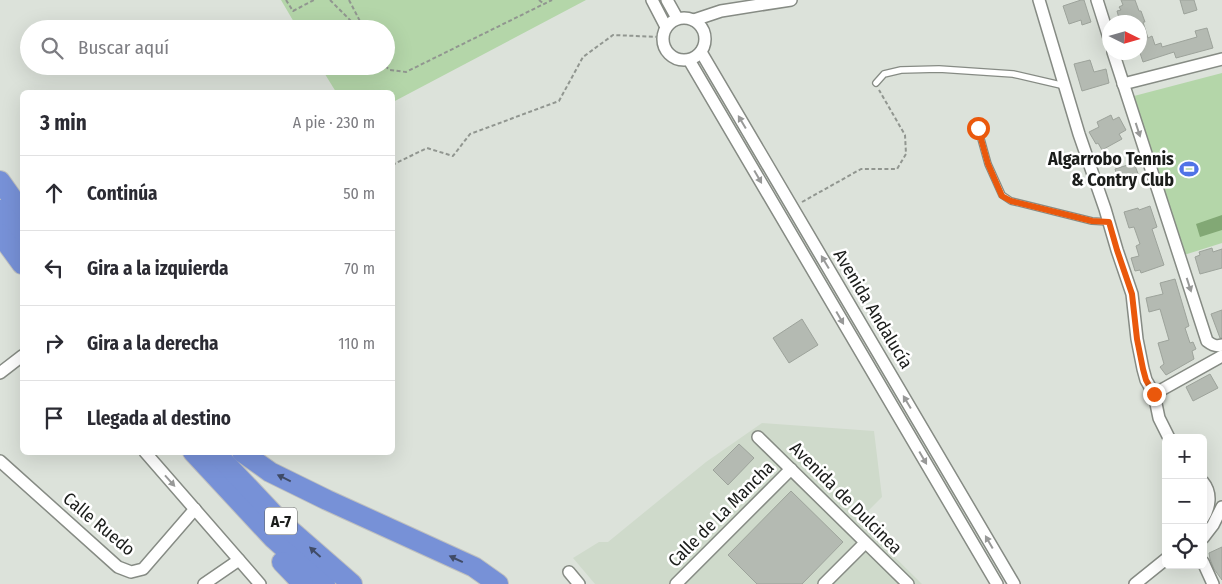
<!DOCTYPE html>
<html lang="es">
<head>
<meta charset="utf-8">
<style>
	:root { --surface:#fff; --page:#f7f7f7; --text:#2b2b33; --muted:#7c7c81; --line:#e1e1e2 }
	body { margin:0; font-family:"Fira Sans Condensed",sans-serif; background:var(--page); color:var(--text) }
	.controls { position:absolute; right:15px; bottom:15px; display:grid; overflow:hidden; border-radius:8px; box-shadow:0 5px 20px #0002 }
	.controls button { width:45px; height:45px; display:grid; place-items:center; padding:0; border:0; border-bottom:1px solid var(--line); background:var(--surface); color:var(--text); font:25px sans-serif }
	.compass { position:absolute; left:1102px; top:15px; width:45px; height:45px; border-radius:50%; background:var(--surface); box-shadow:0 5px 20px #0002; rotate:95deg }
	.stop { position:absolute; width:15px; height:15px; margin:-11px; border:4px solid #ea580c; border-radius:50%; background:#fff }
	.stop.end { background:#ea580c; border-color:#fff; box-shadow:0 1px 5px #0008 }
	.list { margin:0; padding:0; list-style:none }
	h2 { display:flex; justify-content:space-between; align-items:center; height:65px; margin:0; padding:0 20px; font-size:21px }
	h2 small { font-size:16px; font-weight:400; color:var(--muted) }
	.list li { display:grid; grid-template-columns:32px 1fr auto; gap:15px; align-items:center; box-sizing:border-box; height:75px; padding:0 20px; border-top:1px solid var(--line) }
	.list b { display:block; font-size:19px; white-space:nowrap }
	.list em { font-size:16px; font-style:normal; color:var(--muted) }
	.icon { flex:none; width:28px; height:28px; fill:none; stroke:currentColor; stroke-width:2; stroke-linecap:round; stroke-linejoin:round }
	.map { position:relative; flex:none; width:1222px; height:584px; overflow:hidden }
	.search { position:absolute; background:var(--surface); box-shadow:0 5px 20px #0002; left:20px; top:20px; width:375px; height:55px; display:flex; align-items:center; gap:12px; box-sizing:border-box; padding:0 18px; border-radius:28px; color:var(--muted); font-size:19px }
	.panel { position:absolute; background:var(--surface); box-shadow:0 5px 20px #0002; left:20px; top:90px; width:375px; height:365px; border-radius:8px }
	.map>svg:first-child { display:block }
	.built { fill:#cfdacb }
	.green { fill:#b4d6a9 }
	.water { fill:#82a875 }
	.building { fill:#b4bab2; stroke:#9da39b }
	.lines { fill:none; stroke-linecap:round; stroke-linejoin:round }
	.lane-casing { stroke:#868b84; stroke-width:8 }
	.street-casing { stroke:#868b84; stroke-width:14 }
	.highway-casing { stroke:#bfc0bf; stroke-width:22 }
	.path { stroke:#919690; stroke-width:2; stroke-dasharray:4 2.5; stroke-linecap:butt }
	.lane { stroke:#fff; stroke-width:5.5 }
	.street { stroke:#fff; stroke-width:11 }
	.highway { stroke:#7791d7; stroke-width:20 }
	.oneway { fill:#989998 }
	.oneway2 { fill:#404b66 }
	.route { stroke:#ea580c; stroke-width:6 }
	.labels { text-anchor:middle; stroke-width:5; stroke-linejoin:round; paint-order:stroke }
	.shield { fill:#fff; stroke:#5f615f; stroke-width:1 }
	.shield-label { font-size:16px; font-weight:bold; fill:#1b1d1b }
	.poi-label { font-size:18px; font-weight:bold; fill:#1b1d1b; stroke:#fff; text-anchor:end }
	.street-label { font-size:18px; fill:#1b1d1b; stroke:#fff }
</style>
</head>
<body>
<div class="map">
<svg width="1222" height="584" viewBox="0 0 1222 584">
	<rect width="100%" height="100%" fill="#dce2da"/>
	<path class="built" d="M 762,423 L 874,431 L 882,497 L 858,521 L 922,584 L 595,584 L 573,558 L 599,542 L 608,542 L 706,462 Z"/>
	<g class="green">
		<path d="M 281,0 L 586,0 L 393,102 L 392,92 L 336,92 L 320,66 L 386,66 L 386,29 L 298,29 Z"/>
		<path d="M 1222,73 L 1222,243 L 1184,255 L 1134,96 Z"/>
	</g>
	<path class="water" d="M 1222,215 L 1222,230 L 1200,237 L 1196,224 Z"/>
	<g class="building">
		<path d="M 1081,0 L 1084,0 L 1091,22 L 1082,25 L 1081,20 L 1069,24 L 1063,6 Z"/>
		<path d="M 1121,0 L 1135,0 L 1139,11 L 1141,11 L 1145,22 L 1143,22 L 1148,38 L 1152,36 L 1155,45 L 1161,43 L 1162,47 L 1197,37 L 1195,31 L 1207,28 L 1213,48 L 1176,58 L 1174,52 L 1143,62 L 1140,53 L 1140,22 L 1120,22 L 1117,11 L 1121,10 L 1119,7 L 1123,5 Z"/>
		<path d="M 1180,0 L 1194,0 L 1197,10 L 1184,14 Z"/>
		<path d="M 1090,60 L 1094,72 L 1106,69 L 1109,83 L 1082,91 L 1074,64 Z"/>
		<path d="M 1111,115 L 1113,120 L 1119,117 L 1126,130 L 1119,134 L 1122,139 L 1102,150 L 1098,143 L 1096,144 L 1089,132 L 1099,127 L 1097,122 Z"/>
		<path d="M 1134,163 L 1140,179 L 1120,186 L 1115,169 Z"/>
		<path d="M 1150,206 L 1157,227 L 1152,229 L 1164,265 L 1141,273 L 1140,270 L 1135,271 L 1131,258 L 1139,256 L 1136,246 L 1140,244 L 1134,227 L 1129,228 L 1124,212 L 1138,208 L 1139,210 Z"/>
		<path d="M 1212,248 L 1213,252 L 1222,249 L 1222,268 L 1200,274 L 1195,257 L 1200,255 L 1199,252 Z"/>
		<path d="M 1175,279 L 1189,326 L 1185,328 L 1190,343 L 1193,342 L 1196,349 L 1192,351 L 1194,359 L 1166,375 L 1160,367 L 1164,364 L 1158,343 L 1169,340 L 1160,309 L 1149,312 L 1146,298 L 1163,294 L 1160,283 Z"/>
		<path d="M 1222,310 L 1222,338 L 1220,338 L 1211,314 Z"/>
		<path d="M 802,319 L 818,345 L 789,363 L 773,338 Z"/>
		<path d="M 1210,374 L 1218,388 L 1193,401 L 1186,387 Z"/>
		<path d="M 739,444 L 754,458 L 728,485 L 713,470 Z"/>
		<path d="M 791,491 L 843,542 L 802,584 L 757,584 L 728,555 Z"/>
		<path d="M 1222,547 L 1222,580 L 1214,569 L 1210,559 L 1209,553 Z"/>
	</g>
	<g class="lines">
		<g class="lane-casing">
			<g id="lane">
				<path d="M 876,83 L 884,74 L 901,70 L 939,69 L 1013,74 L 1065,86"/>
				<path d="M 978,128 L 988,164 L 1002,195 L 1011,201 L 1092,221 L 1109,222"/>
			</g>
		</g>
		<g class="street-casing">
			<g id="street">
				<path d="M 652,0 L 666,27"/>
				<path d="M 667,0 L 677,18"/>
				<path d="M 1039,0 L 1079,134 L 1105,209 L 1117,250 L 1132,294 L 1137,339 L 1143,369 L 1146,380 L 1154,394 L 1159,418 L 1169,438"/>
				<path d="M 1097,0 L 1110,41"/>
				<circle cx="684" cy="39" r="21"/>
				<path d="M 694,20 L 721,11 L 791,0"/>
				<path d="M 701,52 L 1014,584"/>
				<path d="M 1113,52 L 1207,341 C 1212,345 1216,347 1222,345"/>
				<path d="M 689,60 L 997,584"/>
				<path d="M 1123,84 L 1222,59"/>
				<path d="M 0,373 L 22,356"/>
				<path d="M 1154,394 L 1222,356"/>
				<path d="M 758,437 L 908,584"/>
				<path d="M 145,452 L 260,584"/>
				<path d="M 0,461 L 118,567 L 131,572 L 143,569 L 195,509"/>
				<path d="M 1203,482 C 1212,493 1210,507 1203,518"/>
				<path d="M 1203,538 L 1213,525 L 1222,507"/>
				<path d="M 1203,562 L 1213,584"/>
				<path d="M 569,572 L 579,584"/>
				<path d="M 204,584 L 239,560"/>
				<path d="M 676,584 L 791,469"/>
				<path d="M 824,584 L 865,543"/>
				<path d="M 1135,584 L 1166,559"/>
			</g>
		</g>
		<g class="highway-casing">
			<g id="highway">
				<path d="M 0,181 L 22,212"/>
				<path d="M 0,210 L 22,240"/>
				<path d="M 0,234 L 22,264"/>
				<path d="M 193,452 L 273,538 L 325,584"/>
				<path d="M 215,452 L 281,522 L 352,584"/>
				<path d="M 242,452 L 270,472 L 327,500 L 474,567 L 498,584"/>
				<path d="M 282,562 L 303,584"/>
			</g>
		</g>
		<g class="path">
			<path d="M 286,0 L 293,11 L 314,0"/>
			<path d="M 330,0 L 359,29"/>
			<path d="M 349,0 L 364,29"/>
			<path d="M 539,0 L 544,4"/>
			<path d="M 385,66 L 390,70 L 406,72 L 552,0"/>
			<path d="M 392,165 L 427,148 L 453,156 L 470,134 L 559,101 L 583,57 L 613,35 L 660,37"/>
			<path d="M 802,202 L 861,169 L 897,169 L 906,154 L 905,135 L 879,90"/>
		</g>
		<use href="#lane" class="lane"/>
		<use href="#street" class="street"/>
		<use href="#highway" class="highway"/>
	</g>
	<defs><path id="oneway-solid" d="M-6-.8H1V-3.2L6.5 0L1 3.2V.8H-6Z" transform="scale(1.25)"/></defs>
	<g class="oneway">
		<use href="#oneway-solid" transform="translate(742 122) rotate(-121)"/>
		<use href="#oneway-solid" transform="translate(1138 130) rotate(72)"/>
		<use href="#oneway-solid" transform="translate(758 177) rotate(60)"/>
		<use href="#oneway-solid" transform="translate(825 262) rotate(-121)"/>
		<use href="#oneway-solid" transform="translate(1189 285) rotate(72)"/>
		<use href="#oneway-solid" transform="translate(840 318) rotate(60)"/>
		<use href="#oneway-solid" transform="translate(907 402) rotate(-121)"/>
		<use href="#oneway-solid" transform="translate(923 458) rotate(60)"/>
		<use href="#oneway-solid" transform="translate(170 481) rotate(48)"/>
		<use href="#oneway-solid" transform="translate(989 542) rotate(-120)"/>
	</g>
	<g class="oneway2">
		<use href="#oneway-solid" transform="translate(284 478) rotate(-154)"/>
		<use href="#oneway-solid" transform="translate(315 552) rotate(-138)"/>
		<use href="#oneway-solid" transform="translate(456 559) rotate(-155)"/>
	</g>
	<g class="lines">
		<path class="route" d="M 978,128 L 988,164 L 1002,196 L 1011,201 L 1092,221 L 1109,222 L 1117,250 L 1132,294 L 1137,339 L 1143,369 L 1146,380 L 1154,394"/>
	</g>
	<defs>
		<g id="stadium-bare" transform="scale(1.5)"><path d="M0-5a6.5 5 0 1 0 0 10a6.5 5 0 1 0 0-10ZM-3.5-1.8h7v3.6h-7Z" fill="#5073e7" stroke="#fff" stroke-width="2.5" paint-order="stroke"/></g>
	</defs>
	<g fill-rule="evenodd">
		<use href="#stadium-bare" x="1189" y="169"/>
	</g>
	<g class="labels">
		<rect class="shield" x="265" y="507.5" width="32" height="27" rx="4"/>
		<g class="shield-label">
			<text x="281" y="527">A-7</text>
		</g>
		<g class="poi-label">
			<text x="1174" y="165">Algarrobo Tennis<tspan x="1174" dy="21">&amp; Contry Club</tspan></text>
		</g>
		<g class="street-label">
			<text transform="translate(873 309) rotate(59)" y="6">Avenida Andalucía</text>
			<text transform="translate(846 498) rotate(45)" y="6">Avenida de Dulcinea</text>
			<text transform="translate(721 514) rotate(-45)" y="6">Calle de La Mancha</text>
			<text transform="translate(99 524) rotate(40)" y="6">Calle Ruedo</text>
		</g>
	</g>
</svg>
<div class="controls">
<button>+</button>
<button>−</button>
<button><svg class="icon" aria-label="locate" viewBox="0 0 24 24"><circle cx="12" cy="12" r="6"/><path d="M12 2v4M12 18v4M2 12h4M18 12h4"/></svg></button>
</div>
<svg class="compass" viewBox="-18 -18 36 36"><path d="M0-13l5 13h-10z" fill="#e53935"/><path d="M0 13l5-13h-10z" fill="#7c7c81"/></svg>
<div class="stop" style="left:978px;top:128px"></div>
<div class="stop end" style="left:1154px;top:394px"></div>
<div class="search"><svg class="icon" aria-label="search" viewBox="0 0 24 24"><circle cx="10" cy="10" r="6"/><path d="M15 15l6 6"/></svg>Buscar aquí</div>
<section class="panel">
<h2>3 min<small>A pie · 230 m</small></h2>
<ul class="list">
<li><svg class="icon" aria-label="ahead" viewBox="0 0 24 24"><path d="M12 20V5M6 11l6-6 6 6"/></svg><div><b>Continúa</b></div><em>50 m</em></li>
<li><svg class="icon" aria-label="left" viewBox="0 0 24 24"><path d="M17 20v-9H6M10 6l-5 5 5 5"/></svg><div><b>Gira a la izquierda</b></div><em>70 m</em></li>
<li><svg class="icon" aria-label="right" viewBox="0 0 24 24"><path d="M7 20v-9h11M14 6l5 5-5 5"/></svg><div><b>Gira a la derecha</b></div><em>110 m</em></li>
<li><svg class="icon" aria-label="arrive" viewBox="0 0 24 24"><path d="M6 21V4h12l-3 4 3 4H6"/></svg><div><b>Llegada al destino</b></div></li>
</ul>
</section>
</div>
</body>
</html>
